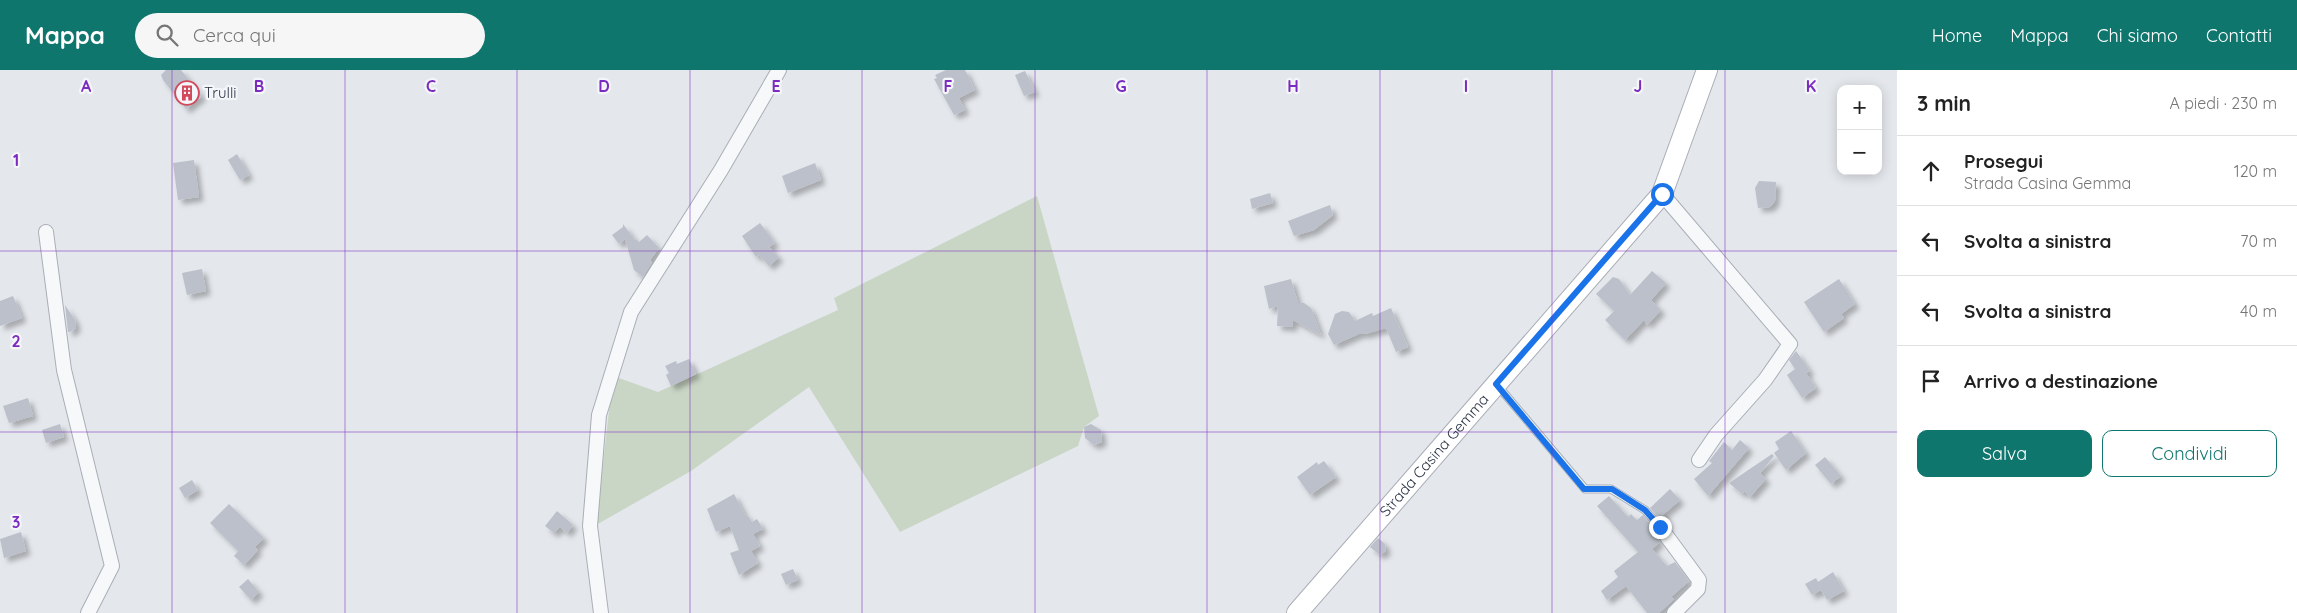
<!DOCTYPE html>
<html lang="it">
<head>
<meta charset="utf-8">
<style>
	:root { --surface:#fff; --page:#f6f6f6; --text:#222; --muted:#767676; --line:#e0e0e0; --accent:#0f766e }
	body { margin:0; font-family:Quicksand,sans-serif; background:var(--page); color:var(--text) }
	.controls { position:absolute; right:15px; top:15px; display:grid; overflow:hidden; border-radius:10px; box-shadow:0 2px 12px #0003 }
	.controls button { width:45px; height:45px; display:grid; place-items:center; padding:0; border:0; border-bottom:1px solid var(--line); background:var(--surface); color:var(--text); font:25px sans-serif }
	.stop { position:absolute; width:15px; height:15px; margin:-11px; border:4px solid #1a73e8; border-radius:50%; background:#fff }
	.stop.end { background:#1a73e8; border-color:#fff; box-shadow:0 1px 5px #0008 }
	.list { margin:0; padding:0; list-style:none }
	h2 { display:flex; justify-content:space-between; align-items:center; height:65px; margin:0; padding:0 20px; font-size:21px }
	h2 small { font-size:16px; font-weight:400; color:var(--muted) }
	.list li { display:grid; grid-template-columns:32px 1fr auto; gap:15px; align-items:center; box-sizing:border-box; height:70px; padding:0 20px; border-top:1px solid var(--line) }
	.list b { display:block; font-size:19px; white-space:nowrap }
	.list p { margin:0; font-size:16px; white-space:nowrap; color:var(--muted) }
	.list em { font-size:16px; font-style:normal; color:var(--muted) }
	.actions { display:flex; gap:10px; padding:15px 20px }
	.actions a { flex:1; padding:11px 0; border:1px solid var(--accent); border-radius:10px; text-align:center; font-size:18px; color:var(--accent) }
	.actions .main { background:var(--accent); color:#fff }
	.icon { flex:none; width:28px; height:28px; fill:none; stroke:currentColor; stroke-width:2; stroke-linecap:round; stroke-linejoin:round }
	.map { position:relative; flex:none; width:1897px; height:543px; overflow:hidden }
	header { display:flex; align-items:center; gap:30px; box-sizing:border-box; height:70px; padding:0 25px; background:var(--accent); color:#fff }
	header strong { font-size:24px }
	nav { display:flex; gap:28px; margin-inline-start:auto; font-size:18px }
	.search { width:350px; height:45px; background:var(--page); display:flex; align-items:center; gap:12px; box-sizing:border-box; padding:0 18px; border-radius:28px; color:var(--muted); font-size:19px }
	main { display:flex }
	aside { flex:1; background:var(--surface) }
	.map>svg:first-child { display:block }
	.green { fill:#c9d6c5 }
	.building { fill:#bbc0ca; filter:url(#shadow) }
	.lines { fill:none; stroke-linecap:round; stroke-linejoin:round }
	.lane-casing { stroke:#a9aeb7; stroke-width:9 }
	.street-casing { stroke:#a9aeb7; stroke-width:16 }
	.secondary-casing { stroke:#a9aeb7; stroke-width:22 }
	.lane { stroke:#f7f8fa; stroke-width:7 }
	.street { stroke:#f7f8fa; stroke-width:14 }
	.secondary { stroke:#fff; stroke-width:20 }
	.route { stroke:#1a73e8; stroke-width:6 }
	.grid { fill:none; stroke:#7b2cbf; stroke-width:1; stroke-opacity:0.55 }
	.labels { text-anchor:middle; stroke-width:4.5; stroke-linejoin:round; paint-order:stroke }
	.poi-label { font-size:15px; fill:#2b3445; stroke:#f4f6f9; text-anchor:start }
	.street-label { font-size:15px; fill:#2b3445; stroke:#f4f6f9 }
	.grid-label { font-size:16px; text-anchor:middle; font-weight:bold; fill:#7b2cbf; stroke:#f4f6f9; stroke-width:4.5; stroke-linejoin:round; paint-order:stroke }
</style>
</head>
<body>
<header>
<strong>Mappa</strong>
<div class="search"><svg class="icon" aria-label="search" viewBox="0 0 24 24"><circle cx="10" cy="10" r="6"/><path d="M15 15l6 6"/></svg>Cerca qui</div>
<nav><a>Home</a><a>Mappa</a><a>Chi siamo</a><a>Contatti</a></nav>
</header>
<main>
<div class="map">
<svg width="1897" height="543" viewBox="0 0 1897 543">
	<defs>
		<filter id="shadow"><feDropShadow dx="4.5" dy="4.5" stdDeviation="2.5" flood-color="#0004"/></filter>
	</defs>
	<rect width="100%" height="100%" fill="#e4e7ec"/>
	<path class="green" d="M 1037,126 L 1099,346 L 1084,357 L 1078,376 L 900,462 L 809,317 L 691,401 L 596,455 L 613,306 L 658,322 L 838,240 L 834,228 Z"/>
	<g class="building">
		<path d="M 166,0 L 181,0 L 202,26 L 186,39 L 163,10 L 161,5 Z"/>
		<path d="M 946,0 L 965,0 L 975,20 L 959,28 L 965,40 L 954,45 L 934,9 L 937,8 L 935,5 Z"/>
		<path d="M 1025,1 L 1035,22 L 1024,26 L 1015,5 Z"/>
		<path d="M 237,84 L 249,105 L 240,110 L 228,90 Z"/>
		<path d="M 194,90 L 199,127 L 178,130 L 173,93 Z"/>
		<path d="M 815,93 L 821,110 L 788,123 L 782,106 Z"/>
		<path d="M 1759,111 L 1776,112 L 1775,131 L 1770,137 L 1758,138 L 1755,118 Z"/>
		<path d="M 1270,123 L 1273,133 L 1252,139 L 1250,129 Z"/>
		<path d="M 1330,135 L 1333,145 L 1314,160 L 1294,166 L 1288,151 Z"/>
		<path d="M 760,153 L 775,173 L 769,177 L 779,187 L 769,196 L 759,185 L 756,187 L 742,166 Z"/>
		<path d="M 623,154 L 635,170 L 636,169 L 639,172 L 647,165 L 659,178 L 650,190 L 652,192 L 643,207 L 634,200 L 625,169 L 619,174 L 612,165 L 623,157 Z"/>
		<path d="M 202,199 L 206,221 L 187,225 L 182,203 Z"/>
		<path d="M 1652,201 L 1666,213 L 1651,230 L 1661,240 L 1647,255 L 1644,250 L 1625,270 L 1605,250 L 1614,241 L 1596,224 L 1613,207 L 1619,209 L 1630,225 Z"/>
		<path d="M 1291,209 L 1298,233 L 1304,233 L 1311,238 L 1321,265 L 1293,250 L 1293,257 L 1277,256 L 1278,236 L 1269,239 L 1264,216 Z"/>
		<path d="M 1839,209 L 1855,234 L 1841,244 L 1844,248 L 1824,262 L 1804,232 Z"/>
		<path d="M 13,226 L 22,248 L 0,256 L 0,231 Z"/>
		<path d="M 65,235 L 75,250 L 76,258 L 70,262 L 68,262 Z"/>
		<path d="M 1391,238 L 1408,277 L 1396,282 L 1386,258 L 1365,264 L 1361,263 L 1334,275 L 1328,264 L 1335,244 L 1342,241 L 1349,242 L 1355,251 L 1372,243 L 1373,246 Z"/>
		<path d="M 1796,281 L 1810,301 L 1806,303 L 1816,318 L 1802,328 L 1787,305 L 1795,299 L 1789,290 Z"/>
		<path d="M 689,289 L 696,304 L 671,316 L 666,305 L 669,303 L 665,296 L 676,291 L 677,294 Z"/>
		<path d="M 28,328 L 33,346 L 9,353 L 3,336 Z"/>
		<path d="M 60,354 L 64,367 L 46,373 L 42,360 Z"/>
		<path d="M 1091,354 L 1101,360 L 1102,372 L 1094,375 L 1085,368 L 1084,357 Z"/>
		<path d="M 1791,361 L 1806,383 L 1786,400 L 1774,383 L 1779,379 L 1775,372 Z"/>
		<path d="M 1740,370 L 1749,378 L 1708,426 L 1694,409 L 1712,393 L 1709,391 L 1724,372 L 1732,380 Z"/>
		<path d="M 1772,384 L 1774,386 L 1760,403 L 1766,409 L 1750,427 L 1744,421 L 1742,424 L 1729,413 Z"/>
		<path d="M 1825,387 L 1841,406 L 1831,414 L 1815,395 Z"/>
		<path d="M 1324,391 L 1336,407 L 1310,425 L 1297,407 L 1317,392 L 1318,395 Z"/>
		<path d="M 192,410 L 198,420 L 185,428 L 179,418 Z"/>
		<path d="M 1670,419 L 1680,430 L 1659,448 L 1650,438 Z"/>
		<path d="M 734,424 L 745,445 L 748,446 L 752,452 L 757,449 L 763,459 L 753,464 L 760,476 L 751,481 L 758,493 L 739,505 L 730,483 L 739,480 L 730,456 L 716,462 L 707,439 Z"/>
		<path d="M 1609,426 L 1628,447 L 1631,444 L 1637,450 L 1643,445 L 1652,456 L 1649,458 L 1660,472 L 1652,479 L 1667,496 L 1675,492 L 1689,511 L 1671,527 L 1674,529 L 1659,543 L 1647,543 L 1626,516 L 1607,530 L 1601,521 L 1618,507 L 1614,501 L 1638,482 L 1597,436 Z"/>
		<path d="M 229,434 L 264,468 L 255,477 L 258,480 L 244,495 L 234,486 L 238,481 L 210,453 Z"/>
		<path d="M 557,441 L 573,455 L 567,463 L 560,457 L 554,463 L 545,456 Z"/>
		<path d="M 21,462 L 26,481 L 4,488 L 0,469 Z"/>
		<path d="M 1378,468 L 1385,474 L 1386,481 L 1380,485 L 1370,477 Z"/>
		<path d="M 793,499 L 798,510 L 786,515 L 781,504 Z"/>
		<path d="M 1833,502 L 1844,521 L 1827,530 L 1821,520 L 1812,525 L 1805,514 L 1816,508 L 1818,512 Z"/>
		<path d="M 248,509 L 259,522 L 251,530 L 239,517 Z"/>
	</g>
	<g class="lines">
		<g class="lane-casing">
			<path id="lane" d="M 1498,316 L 1585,419 L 1611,419 L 1645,440 L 1660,457"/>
		</g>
		<g class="street-casing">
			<g id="street">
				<path d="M 1662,124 L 1790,274 L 1765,310 L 1716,365 L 1699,390"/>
				<path d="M 46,162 L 64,300 L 112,496 L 88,543"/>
				<path d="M 1660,457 L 1699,510 L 1698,519 L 1674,543"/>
				<path d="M 601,543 L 590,456 L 599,345 L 631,242 L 721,100 L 779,0"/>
			</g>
		</g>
		<g class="secondary-casing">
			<g id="secondary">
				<path id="s1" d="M 1297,543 L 1662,124 L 1707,0"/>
			</g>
		</g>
		<use href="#lane" class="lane"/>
		<use href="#street" class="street"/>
		<use href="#secondary" class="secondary"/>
	</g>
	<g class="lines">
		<path class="route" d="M 1660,457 L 1645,440 L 1612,419 L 1584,419 L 1496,314 L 1662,124"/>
	</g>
	<path class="grid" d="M 172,0 L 172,543M 345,0 L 345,543M 517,0 L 517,543M 690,0 L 690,543M 862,0 L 862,543M 1035,0 L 1035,543M 1207,0 L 1207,543M 1380,0 L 1380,543M 1552,0 L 1552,543M 1725,0 L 1725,543M 0,181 L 1897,181M 0,362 L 1897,362"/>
	<defs>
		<g id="building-ring" transform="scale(1.25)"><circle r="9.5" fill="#f4f6f9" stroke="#d1495b" stroke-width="1.5"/><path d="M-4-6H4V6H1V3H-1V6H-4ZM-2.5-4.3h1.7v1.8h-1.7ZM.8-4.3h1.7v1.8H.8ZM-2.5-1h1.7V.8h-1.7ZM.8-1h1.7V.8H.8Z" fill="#d1495b"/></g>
	</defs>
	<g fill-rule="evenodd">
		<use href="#building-ring" x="187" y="23"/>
	</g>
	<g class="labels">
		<g class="poi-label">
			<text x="204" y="28">Trulli</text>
		</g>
		<g class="street-label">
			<text dy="5" stroke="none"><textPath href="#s1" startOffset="209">Strada Casina Gemma</textPath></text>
		</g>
	</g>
	<g class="grid-label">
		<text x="86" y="22">A</text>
		<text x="259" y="22">B</text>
		<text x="431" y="22">C</text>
		<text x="604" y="22">D</text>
		<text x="776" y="22">E</text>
		<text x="948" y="22">F</text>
		<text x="1121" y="22">G</text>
		<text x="1293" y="22">H</text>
		<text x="1466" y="22">I</text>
		<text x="1638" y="22">J</text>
		<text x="1811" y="22">K</text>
		<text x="16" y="96">1</text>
		<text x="16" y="277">2</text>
		<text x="16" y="458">3</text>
	</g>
</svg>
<div class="controls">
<button>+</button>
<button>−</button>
</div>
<div class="stop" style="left:1662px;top:124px"></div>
<div class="stop end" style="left:1660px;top:457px"></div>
</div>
<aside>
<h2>3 min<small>A piedi · 230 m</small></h2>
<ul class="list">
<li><svg class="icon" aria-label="ahead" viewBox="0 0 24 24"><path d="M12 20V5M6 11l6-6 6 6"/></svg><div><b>Prosegui</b><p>Strada Casina Gemma</p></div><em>120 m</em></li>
<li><svg class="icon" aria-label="left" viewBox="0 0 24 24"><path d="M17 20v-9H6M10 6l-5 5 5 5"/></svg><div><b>Svolta a sinistra</b></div><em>70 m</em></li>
<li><svg class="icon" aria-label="left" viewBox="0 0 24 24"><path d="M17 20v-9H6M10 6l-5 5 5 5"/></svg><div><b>Svolta a sinistra</b></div><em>40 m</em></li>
<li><svg class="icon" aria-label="arrive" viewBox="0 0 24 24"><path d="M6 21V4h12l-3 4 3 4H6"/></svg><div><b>Arrivo a destinazione</b></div></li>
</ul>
<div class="actions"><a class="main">Salva</a><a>Condividi</a></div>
</aside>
</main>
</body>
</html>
